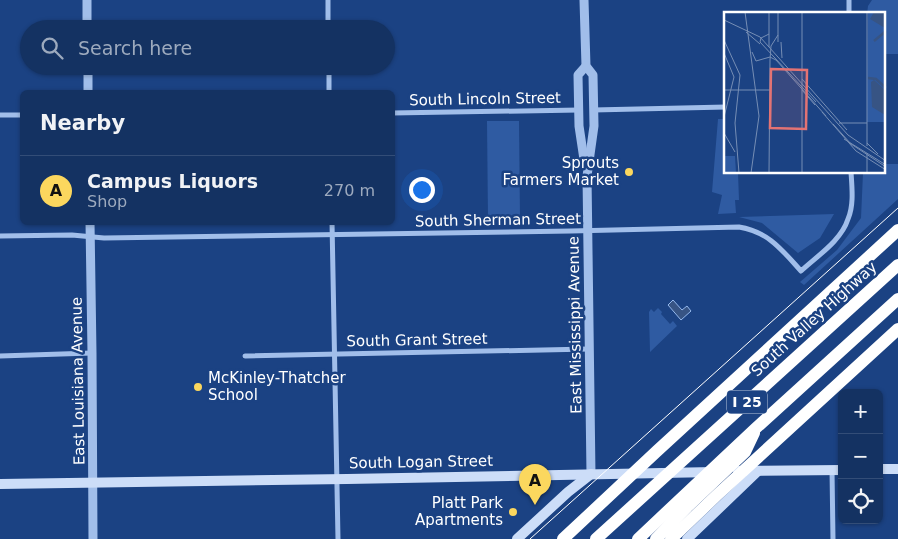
<!DOCTYPE html>
<html lang="en">
<head>
<meta charset="utf-8">
<style>
	:root { --surface:#143262; --page:#213e6b; --text:#f1f3f6; --muted:#9daabe; --line:#334d77; --accent:#fbd75e }
	body { margin:0; font-family:"DejaVu Sans",sans-serif; background:var(--page); color:var(--text) }
	.controls { position:absolute; right:15px; bottom:15px; display:grid; overflow:hidden; border-radius:8px; box-shadow:0 1px 4px #0004 }
	.controls button { width:45px; height:45px; display:grid; place-items:center; padding:0; border:0; border-bottom:1px solid var(--line); background:var(--surface); color:var(--text); font:25px sans-serif }
	.you { position:absolute; left:421px; top:189px; width:18px; height:18px; margin:-12px; border:4px solid #fff; border-radius:50%; background:#1a73e8; box-shadow:0 0 0 8px #1a73e833 }
	.badge { display:grid; place-items:center; width:32px; height:32px; border-radius:50%; background:var(--accent); color:#111; font-size:16px; font-weight:700 }
	.pin { position:absolute; translate:-50% -41px; filter:drop-shadow(0 1px 2px #0008) }
	.pin::after { content:''; position:absolute; top:26px; width:18px; height:15px; background:inherit; clip-path:polygon(0 0,100% 0,50% 100%) }
	.list { margin:0; padding:0; list-style:none }
	h2 { display:flex; justify-content:space-between; align-items:center; height:65px; margin:0; padding:0 20px; font-size:21px }
	h2 small { font-size:16px; font-weight:400; color:var(--muted) }
	.list li { display:grid; grid-template-columns:32px 1fr auto; gap:15px; align-items:center; box-sizing:border-box; height:70px; padding:0 20px; border-top:1px solid var(--line) }
	.list b { display:block; font-size:19px; white-space:nowrap }
	.list p { margin:0; font-size:16px; white-space:nowrap; color:var(--muted) }
	.list em { font-size:16px; font-style:normal; color:var(--muted) }
	.icon { flex:none; width:28px; height:28px; fill:none; stroke:currentColor; stroke-width:2; stroke-linecap:round; stroke-linejoin:round }
	.map { position:relative; flex:none; width:898px; height:539px; overflow:hidden }
	.search { position:absolute; background:var(--surface); box-shadow:0 1px 4px #0004; left:20px; top:20px; width:375px; height:55px; display:flex; align-items:center; gap:12px; box-sizing:border-box; padding:0 18px; border-radius:28px; color:var(--muted); font-size:19px }
	.panel { position:absolute; background:var(--surface); box-shadow:0 1px 4px #0004; left:20px; top:90px; width:375px; height:135px; border-radius:8px }
	.map>svg:first-child { display:block }
	.green { fill:#2f5ba2 }
	.water { fill:#375484; stroke:#94b8ec }
	.lines { fill:none; stroke-linecap:round; stroke-linejoin:round }
	.minor { stroke:#a1beea; stroke-width:5 }
	.tertiary { stroke:#a1beea; stroke-width:9 }
	.secondary { stroke:#ccddf8; stroke-width:10 }
	.motorway { stroke:#fff; stroke-width:12 }
	.tram { stroke:#fff; stroke-width:1 }
	.poi-dot { fill:#fbd75e; stroke:#1b4283; stroke-width:2 }
	.labels { text-anchor:middle; stroke-width:5; stroke-linejoin:round; paint-order:stroke }
	.shield { fill:#1b4283; stroke:#bbc6da; stroke-width:1 }
	.shield-label { font-size:14px; font-weight:bold; fill:#fff }
	.street-label { font-size:15px; fill:#fff; stroke:#1b4283 }
	.poi-label { font-size:15px; fill:#fff; stroke:#1b4283; text-anchor:end }
	.inset-river { fill:none; stroke:#375484; stroke-width:2.5 }
	.inset-road { fill:none; stroke:#768eb5; stroke-width:1 }
	.view { fill:#e47373; fill-opacity:0.15; stroke:#e47373; stroke-width:2.5 }
	.inset-edge { fill:none; stroke:#fff; stroke-width:2.5 }
</style>
</head>
<body>
<div class="map">
<svg width="898" height="539" viewBox="0 0 898 539">
	<rect width="100%" height="100%" fill="#1b4283"/>
	<g class="green">
		<path d="M 872,0 L 898,0 L 898,54 L 884,54 L 884,14 L 867,14 L 868,6 Z"/>
		<path d="M 718,119 L 725,119 L 726,172 L 738,173 L 739,200 L 735,200 L 736,213 L 718,214 L 722,195 L 712,192 Z"/>
		<path d="M 487,121 L 519,121 L 520,220 L 488,220 Z"/>
		<path d="M 884,164 L 898,164 L 898,199 L 804,285 L 800,282 L 837,250 L 861,218 L 863,173 L 884,172 Z"/>
		<path d="M 834,214 L 820,238 L 798,253 L 762,223 L 739,217 Z"/>
		<path d="M 658,308 L 662,312 L 661,314 L 670,324 L 673,321 L 677,326 L 650,352 L 649,312 L 651,309 L 654,312 Z"/>
	</g>
	<path class="water" d="M 673,300 L 682,310 L 687,306 L 691,311 L 681,320 L 668,305 Z"/>
	<g class="lines">
		<g class="minor">
			<path d="M 328,0 L 328,29"/>
			<path d="M 849,0 L 849,14"/>
			<path d="M 329,66 L 329,92"/>
			<path d="M 593,110 L 726,107"/>
			<path d="M 392,113 L 579,110"/>
			<path d="M 0,115 L 22,115"/>
			<path d="M 332,222 L 338,539"/>
			<path d="M 0,236 L 72,235 L 104,238 L 571,231 L 739,227 C 769,232 782,250 801,271 C 817,256 841,241 848,219 C 854,205 852,188 851,172"/>
			<path d="M 0,356 L 92,353"/>
			<path d="M 245,356 L 589,349"/>
			<path d="M 832,470 L 833,539"/>
		</g>
		<g class="tertiary">
			<path d="M 87,0 L 87,29"/>
			<path d="M 584,0 L 586,66 L 593,75 L 594,126 L 587,176 L 591,474"/>
			<path d="M 88,66 L 88,92"/>
			<path d="M 585,166 L 579,126 L 578,75 L 586,66"/>
			<path d="M 90,222 L 92,353 L 93,539"/>
		</g>
		<g class="secondary">
			<path d="M 879,469 L 898,469"/>
			<path d="M 738,471 L 842,470"/>
			<path d="M 0,484 L 347,479 L 714,472"/>
			<path d="M 517,539 L 568,492 L 591,474"/>
			<path d="M 687,539 L 758,471"/>
		</g>
		<g class="motorway">
			<path d="M 563,539 L 657,451 L 898,230"/>
			<path d="M 596,539 L 898,265"/>
			<path d="M 638,539 L 756,428 L 898,299"/>
			<path d="M 656,539 L 687,507 L 745,452 L 754,433"/>
			<path d="M 671,539 L 717,495 L 898,329"/>
		</g>
		<path class="tram" d="M 530,539 L 898,208"/>
	</g>
	<g class="poi-dot">
		<circle cx="629" cy="172" r="5"/>
		<circle cx="198" cy="387" r="5"/>
		<circle cx="513" cy="512" r="5"/>
	</g>
	<g class="labels">
		<rect class="shield" x="727" y="390.5" width="40" height="23" rx="4"/>
		<g class="shield-label">
			<text x="747" y="407">I 25</text>
		</g>
		<g class="street-label">
			<text transform="translate(485 99) rotate(-1)" y="5">South Lincoln Street</text>
			<text transform="translate(498 220) rotate(-1)" y="5">South Sherman Street</text>
			<text transform="translate(814 319) rotate(-42)" y="5">South Valley Highway</text>
			<text transform="translate(575 325) rotate(-91)" y="5">East Mississippi Avenue</text>
			<text transform="translate(417 340) rotate(-1)" y="5">South Grant Street</text>
			<text transform="translate(78 381) rotate(-91)" y="5">East Louisiana Avenue</text>
			<text transform="translate(421 462) rotate(-1)" y="5">South Logan Street</text>
		</g>
		<g class="poi-label">
			<text x="619" y="168">Sprouts<tspan x="619" dy="17">Farmers Market</tspan></text>
			<text x="208" y="383" text-anchor="start">McKinley-Thatcher<tspan x="208" dy="17">School</tspan></text>
			<text x="503" y="508">Platt Park<tspan x="503" dy="17">Apartments</tspan></text>
		</g>
	</g>
	<g transform="translate(724 12)">
		<rect width="161" height="161" fill="#1b4283"/>
		<path d="M 144,0 L 161,0 L 161,110 L 143,110 ZM 0,144 L 11,144 L 12,161 L 0,161 Z" fill="#2f5ba2"/>
		<path d="M 150,0 L 161,0 L 161,16 L 146,7 ZM 150,68 L 160,77 L 161,103 L 148,95 L 147,70 Z" fill="#375484"/>
		<path class="inset-river" d="M 150,29 L 162,19M 144,66 L 152,67 L 162,76"/>
		<path class="inset-road" d="M 21,0 L 35,104 L 27,161M 54,0 L 54,30M 0,8 L 36,25 L 124,123 L 162,149M 22,20 L 36,32M 45,22 L 37,26 L 36,30 L 92,90M 0,28 L 16,63 L 11,111 L 15,161M 57,30 L 58,46M 45,35 L 45,0M 28,40 L 32,49 L 46,45 L 52,48 L 102,104M 0,41 L 10,65 L 0,105M 78,67 L 123,118M 0,78 L 46,78M 78,78 L 91,93M 98,100 L 132,139 L 162,158M 115,111 L 143,111M 109,112 L 127,132 L 162,155M 0,121 L 11,140M 120,127 L 162,153M 143,131 L 154,142M 143,134 L 143,0M 143,141 L 143,161M 45,161 L 46,48 L 47,34 L 54,23M 78,161 L 78,0"/>
		<path class="view" d="M 47,57 L 83,58 L 82,117 L 46,116 Z"/>
		<rect width="161" height="161" class="inset-edge"/>
	</g>
</svg>
<div class="controls">
<button>+</button>
<button>−</button>
<button><svg class="icon" aria-label="locate" viewBox="0 0 24 24"><circle cx="12" cy="12" r="6"/><path d="M12 2v4M12 18v4M2 12h4M18 12h4"/></svg></button>
</div>
<div class="you"></div>
<div class="pin badge" style="left:535px;top:505px">A</div>
<div class="search"><svg class="icon" aria-label="search" viewBox="0 0 24 24"><circle cx="10" cy="10" r="6"/><path d="M15 15l6 6"/></svg>Search here</div>
<section class="panel">
<h2>Nearby<small></small></h2>
<ul class="list">
<li><span class="badge">A</span><div><b>Campus Liquors</b><p>Shop</p></div><em>270 m</em></li>
</ul>
</section>
</div>
</body>
</html>
